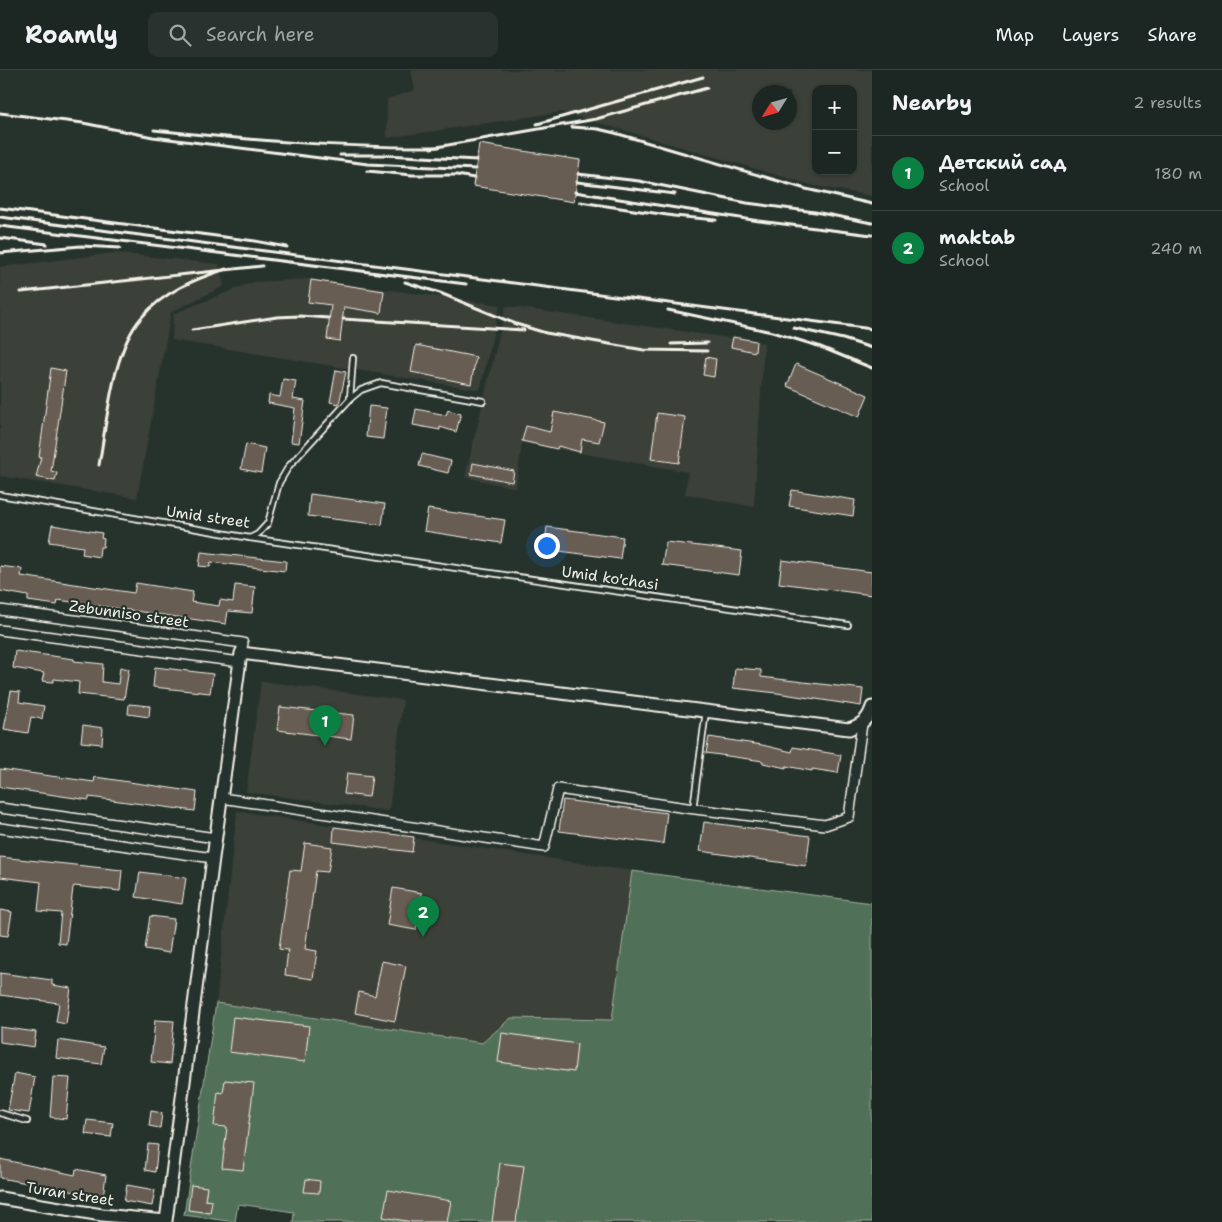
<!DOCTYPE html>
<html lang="en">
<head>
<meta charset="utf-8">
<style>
	:root { --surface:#1c2622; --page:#29322f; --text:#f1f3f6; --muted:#a0a5a5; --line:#3a4340; --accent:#0b8043 }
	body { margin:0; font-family:"Shantell Sans",sans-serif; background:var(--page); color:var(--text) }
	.controls { position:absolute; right:15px; top:15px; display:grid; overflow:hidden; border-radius:10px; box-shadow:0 1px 4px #0004 }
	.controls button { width:45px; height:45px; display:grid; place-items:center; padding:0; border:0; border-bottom:1px solid var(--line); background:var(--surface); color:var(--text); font:25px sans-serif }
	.compass { position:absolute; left:752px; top:15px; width:45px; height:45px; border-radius:50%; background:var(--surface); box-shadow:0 1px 4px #0004; rotate:233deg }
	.you { position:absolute; left:546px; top:475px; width:18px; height:18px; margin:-12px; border:4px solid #fff; border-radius:50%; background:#1a73e8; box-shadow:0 0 0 8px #1a73e833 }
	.badge { display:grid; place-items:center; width:32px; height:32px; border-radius:50%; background:var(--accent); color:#fff; font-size:16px; font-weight:700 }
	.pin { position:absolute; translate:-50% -41px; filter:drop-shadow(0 1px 2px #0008) }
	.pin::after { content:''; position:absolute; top:26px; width:18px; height:15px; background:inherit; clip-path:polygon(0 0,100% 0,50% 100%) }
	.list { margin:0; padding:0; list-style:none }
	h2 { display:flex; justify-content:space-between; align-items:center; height:65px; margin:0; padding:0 20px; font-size:21px }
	h2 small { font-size:16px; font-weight:400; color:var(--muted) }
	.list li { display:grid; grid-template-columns:32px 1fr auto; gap:15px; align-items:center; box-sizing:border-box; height:75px; padding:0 20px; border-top:1px solid var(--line) }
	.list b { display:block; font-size:19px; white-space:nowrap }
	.list p { margin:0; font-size:16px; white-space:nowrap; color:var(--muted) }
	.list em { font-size:16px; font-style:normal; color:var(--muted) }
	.icon { flex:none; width:28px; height:28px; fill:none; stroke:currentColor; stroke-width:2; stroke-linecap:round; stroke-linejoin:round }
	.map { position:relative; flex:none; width:872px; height:1152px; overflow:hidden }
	header { display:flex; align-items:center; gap:30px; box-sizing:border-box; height:70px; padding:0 25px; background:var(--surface); border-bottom:1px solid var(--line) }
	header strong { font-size:24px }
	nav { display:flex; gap:28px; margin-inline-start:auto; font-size:18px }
	.search { width:350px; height:45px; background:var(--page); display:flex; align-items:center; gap:12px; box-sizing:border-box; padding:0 18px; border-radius:10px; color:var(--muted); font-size:19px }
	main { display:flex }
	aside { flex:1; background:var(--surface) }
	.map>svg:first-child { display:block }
	.built { fill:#3a4038; fill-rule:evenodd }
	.green { fill:#517058; stroke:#a2b0a0 }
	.building { fill:#685d52; stroke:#f4f1e8 }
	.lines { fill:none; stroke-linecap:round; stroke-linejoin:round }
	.service-casing { stroke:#f4f1e8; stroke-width:8 }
	.minor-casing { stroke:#f4f1e8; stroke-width:12 }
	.tertiary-casing { stroke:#f4f1e8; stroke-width:15 }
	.service { stroke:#26332d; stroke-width:4.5 }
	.minor { stroke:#26332d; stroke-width:9 }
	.tertiary { stroke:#26332d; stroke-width:11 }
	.rail { stroke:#f4f1e8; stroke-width:3 }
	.labels { text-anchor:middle; stroke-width:4.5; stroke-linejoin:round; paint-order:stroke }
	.street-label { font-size:15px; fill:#f4f1e8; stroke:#26332d }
</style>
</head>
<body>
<header>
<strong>Roamly</strong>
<div class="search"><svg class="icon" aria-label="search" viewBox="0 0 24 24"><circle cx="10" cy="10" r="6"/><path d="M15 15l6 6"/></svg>Search here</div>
<nav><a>Map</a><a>Layers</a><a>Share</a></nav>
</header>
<main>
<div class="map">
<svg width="872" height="1152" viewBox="0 0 872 1152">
	<rect width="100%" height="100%" fill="#26332d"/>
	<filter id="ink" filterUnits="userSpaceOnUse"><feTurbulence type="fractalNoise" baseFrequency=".02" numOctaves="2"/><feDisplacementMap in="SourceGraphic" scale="10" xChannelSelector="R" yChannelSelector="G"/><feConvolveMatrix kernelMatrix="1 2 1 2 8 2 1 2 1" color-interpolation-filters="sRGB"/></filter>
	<g filter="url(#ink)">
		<g class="built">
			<path d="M 411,0 L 872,0 L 872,126 L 811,115 L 561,42 L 387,68 L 387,29 L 415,20 ZM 816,19 L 853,19 L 853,101 L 816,101 ZM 760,22 L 790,22 L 790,52 L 760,52 Z"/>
			<path d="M 115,183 L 219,194 L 224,216 L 171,242 L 137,428 L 0,406 L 0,197 Z"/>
			<path d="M 310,209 L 500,235 L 480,320 L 172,270 L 173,244 L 253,212 Z"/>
			<path d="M 506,236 L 764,273 L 754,437 L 685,424 L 688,402 L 522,373 L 516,418 L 465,407 Z"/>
			<path d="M 261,611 L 403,630 L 389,741 L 246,722 Z"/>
			<path d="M 237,741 L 632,801 L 612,950 L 511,948 L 482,973 L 216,933 Z"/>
		</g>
		<path class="green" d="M 632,801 L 872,833 L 872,1152 L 293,1152 L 294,1142 L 238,1134 L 235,1152 L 184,1145 L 216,933 L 482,973 L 511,948 L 612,950 Z"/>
		<g class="building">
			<path d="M 479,74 L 580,90 L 574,132 L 473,116 Z"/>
			<path d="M 311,210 L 384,221 L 381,243 L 344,237 L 340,271 L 327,269 L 331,235 L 308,232 Z"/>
			<path d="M 733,267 L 756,271 L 755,282 L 731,277 Z"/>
			<path d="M 416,275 L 476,287 L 471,314 L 411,302 Z"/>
			<path d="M 706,287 L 716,289 L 714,307 L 703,305 Z"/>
			<path d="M 796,294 L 868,325 L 859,347 L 787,316 Z"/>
			<path d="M 51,298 L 66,301 L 51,401 L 57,403 L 55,411 L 36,407 L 41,387 L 39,387 Z"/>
			<path d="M 336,300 L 346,302 L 339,334 L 330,332 Z"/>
			<path d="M 283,309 L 296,311 L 293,329 L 305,331 L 299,373 L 291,372 L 295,338 L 268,333 L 269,325 L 280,327 Z"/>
			<path d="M 369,336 L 387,338 L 383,369 L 366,367 Z"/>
			<path d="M 416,339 L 446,345 L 448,340 L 461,344 L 456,362 L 440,357 L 440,360 L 413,355 Z"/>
			<path d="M 554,342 L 604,352 L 599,372 L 582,369 L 580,382 L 558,376 L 557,379 L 522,371 L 526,356 L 550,362 Z"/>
			<path d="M 657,343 L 685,347 L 679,393 L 651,389 Z"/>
			<path d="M 246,374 L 265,378 L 261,403 L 241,399 Z"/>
			<path d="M 422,384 L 451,391 L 448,403 L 419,396 Z"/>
			<path d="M 473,393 L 514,401 L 512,412 L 471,404 Z"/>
			<path d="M 792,420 L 855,430 L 853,446 L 789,436 Z"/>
			<path d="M 310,424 L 385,434 L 382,455 L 308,446 Z"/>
			<path d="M 428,439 L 505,450 L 501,473 L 424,461 Z"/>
			<path d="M 52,455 L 102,463 L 101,468 L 104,469 L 103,477 L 100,477 L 99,487 L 82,484 L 83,477 L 49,472 Z"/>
			<path d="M 547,457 L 623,467 L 620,489 L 544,479 Z"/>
			<path d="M 666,472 L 742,481 L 739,505 L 662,495 Z"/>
			<path d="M 201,482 L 286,491 L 285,501 L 211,492 L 210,497 L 199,496 Z"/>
			<path d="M 782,490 L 872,502 L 872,525 L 779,513 Z"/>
			<path d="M 0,496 L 22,499 L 21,506 L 134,523 L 136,513 L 193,522 L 191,532 L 219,536 L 220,530 L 233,532 L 235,515 L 255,517 L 252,543 L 228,541 L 226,554 L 58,530 L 57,535 L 28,531 L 28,526 L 0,521 Z"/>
			<path d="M 15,581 L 74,589 L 74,591 L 103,594 L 102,612 L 118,614 L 120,597 L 129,599 L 124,629 L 78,624 L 79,612 L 54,609 L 53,612 L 42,611 L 44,603 L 13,598 Z"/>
			<path d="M 155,597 L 213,604 L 210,623 L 153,617 Z"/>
			<path d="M 735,598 L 761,600 L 761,607 L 863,619 L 861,636 L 777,623 L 733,618 Z"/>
			<path d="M 11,621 L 20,622 L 19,632 L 44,636 L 42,649 L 31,647 L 28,663 L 4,659 Z"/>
			<path d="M 129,634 L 150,636 L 149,647 L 128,644 Z"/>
			<path d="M 280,637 L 354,645 L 351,669 L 277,660 Z"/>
			<path d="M 83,655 L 103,658 L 102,674 L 81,672 Z"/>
			<path d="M 709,667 L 762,675 L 792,682 L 793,677 L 841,685 L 838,703 L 812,699 L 812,701 L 786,696 L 786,698 L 763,693 L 763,691 L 706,683 Z"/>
			<path d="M 0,699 L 94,712 L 95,707 L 197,722 L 195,741 L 89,727 L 89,730 L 0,717 Z"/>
			<path d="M 347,703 L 372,706 L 369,727 L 344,724 Z"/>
			<path d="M 563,730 L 667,743 L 663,774 L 559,761 Z"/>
			<path d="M 704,752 L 810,766 L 806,796 L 700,781 Z"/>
			<path d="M 334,757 L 414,767 L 412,782 L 333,772 Z"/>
			<path d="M 305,773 L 332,777 L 328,802 L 316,801 L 305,879 L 317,881 L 313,909 L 285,905 L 288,880 L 279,879 L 290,800 L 301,801 Z"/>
			<path d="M 0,787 L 122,800 L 120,821 L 74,816 L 73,818 L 66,874 L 58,873 L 61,843 L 38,841 L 41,812 L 0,807 Z"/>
			<path d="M 140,802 L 186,808 L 182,834 L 136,827 Z"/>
			<path d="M 393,818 L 422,823 L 416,860 L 387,855 Z"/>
			<path d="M 0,840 L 12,842 L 8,866 L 0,865 Z"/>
			<path d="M 150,846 L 174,849 L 169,883 L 145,879 Z"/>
			<path d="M 382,891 L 406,896 L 395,951 L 355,943 L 359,922 L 375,926 Z"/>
			<path d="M 0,903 L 52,910 L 52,915 L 71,918 L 66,954 L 56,952 L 59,933 L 0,925 Z"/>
			<path d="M 233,947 L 309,956 L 305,992 L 229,982 Z"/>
			<path d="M 155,950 L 174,951 L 170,994 L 151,992 Z"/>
			<path d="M 0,957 L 36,962 L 34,977 L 0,972 Z"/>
			<path d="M 502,963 L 577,974 L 574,1002 L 498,992 Z"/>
			<path d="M 58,970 L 104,977 L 101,994 L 56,988 Z"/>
			<path d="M 15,1003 L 35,1007 L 29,1043 L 8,1040 Z"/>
			<path d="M 53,1007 L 70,1008 L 66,1049 L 50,1047 Z"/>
			<path d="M 225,1010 L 254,1013 L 243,1100 L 222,1098 L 227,1057 L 214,1056 L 218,1022 L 223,1023 Z"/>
			<path d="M 151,1041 L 162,1043 L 160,1058 L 149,1056 Z"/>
			<path d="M 87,1050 L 113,1053 L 111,1067 L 85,1064 Z"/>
			<path d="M 148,1074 L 158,1075 L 155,1102 L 145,1100 Z"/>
			<path d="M 0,1089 L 75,1105 L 76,1099 L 106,1105 L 103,1127 L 0,1108 Z"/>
			<path d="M 500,1093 L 524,1096 L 516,1152 L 492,1152 Z"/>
			<path d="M 306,1109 L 320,1111 L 319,1123 L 304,1122 Z"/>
			<path d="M 127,1115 L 155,1120 L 152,1136 L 124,1131 Z"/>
			<path d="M 191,1115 L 207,1117 L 205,1130 L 212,1131 L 210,1143 L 188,1140 Z"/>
			<path d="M 388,1120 L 451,1131 L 447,1152 L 412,1152 L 383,1147 Z"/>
		</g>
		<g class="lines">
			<g class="service-casing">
				<g id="service">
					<path d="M 350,329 L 353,288"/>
					<path d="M 0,425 L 250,468 L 258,464 L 268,453 L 279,413 L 289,396 L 350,329 L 361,320 L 381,313 L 483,331"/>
					<path d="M 250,468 L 848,555"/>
					<path d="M 693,739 L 706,641"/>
					<path d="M 0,1043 L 27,1051"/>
				</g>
			</g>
			<g class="minor-casing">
				<g id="minor">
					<path d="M 0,540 L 243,573 L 241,583"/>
					<path d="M 0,560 L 240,592"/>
					<path d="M 222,728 L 544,777 L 558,719 L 687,738 L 825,755 L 849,747 L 862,654"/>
					<path d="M 0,738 L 216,768"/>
					<path d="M 0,758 L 213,788"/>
				</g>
			</g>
			<g class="tertiary-casing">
				<path id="tertiary" d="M 0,1128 L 102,1145 L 166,1151 L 213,788 L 241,583 L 849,659 C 862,654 868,650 872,637"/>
			</g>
			<use href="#service" class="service"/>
			<use href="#minor" class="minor"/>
			<use href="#tertiary" class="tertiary"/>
			<g class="rail">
				<path d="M 0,43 L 83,53 L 153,67 L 368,94 L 476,99"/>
				<path d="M 537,54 L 703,7"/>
				<path d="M 572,57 L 598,59 L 615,63 L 806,119 L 872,134"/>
				<path d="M 154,60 C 249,70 343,78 439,77"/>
				<path d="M 431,78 L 596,49 L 707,18"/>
				<path d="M 340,85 L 385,85 L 477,90"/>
				<path d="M 367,101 L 412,105 L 457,105 L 474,108"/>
				<path d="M 578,104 L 639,111 L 747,133 L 815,142 L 872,153"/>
				<path d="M 577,112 L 675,124"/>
				<path d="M 575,122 L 759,151 L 872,165"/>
				<path d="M 580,132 L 674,146 L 716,150"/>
				<path d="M 0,138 L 255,171 L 287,177"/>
				<path d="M 0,147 L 872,259"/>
				<path d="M 0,156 L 466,214"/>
				<path d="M 0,168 L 47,174"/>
				<path d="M 0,183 L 81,176 L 120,178"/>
				<path d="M 405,212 L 440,223 L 516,254 L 546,263 L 644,280 L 707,281"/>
				<path d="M 21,222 L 262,196"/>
				<path d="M 668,240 L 772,262 L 818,276 L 872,298"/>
				<path d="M 343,249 L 524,260"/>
				<path d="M 794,258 L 843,269 L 872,278"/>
				<path d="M 192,260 L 277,247 L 299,246 L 329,248"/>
				<path d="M 671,274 L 707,273"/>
				<path d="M 99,395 C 107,352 112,282 141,248 C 163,222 195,209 226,199"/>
			</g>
		</g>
	</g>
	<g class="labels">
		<g class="street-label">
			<text transform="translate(208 447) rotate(8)" y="5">Umid street</text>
			<text transform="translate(610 508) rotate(8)" y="5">Umid ko'chasi</text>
			<text transform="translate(129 544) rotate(8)" y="5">Zebunniso street</text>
			<text transform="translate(70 1124) rotate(9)" y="5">Turan street</text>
		</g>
	</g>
</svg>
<div class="controls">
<button>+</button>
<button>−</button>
</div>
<svg class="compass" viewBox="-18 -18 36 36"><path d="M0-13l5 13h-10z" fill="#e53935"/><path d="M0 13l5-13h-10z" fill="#a0a5a5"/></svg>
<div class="you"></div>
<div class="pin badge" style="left:325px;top:676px">1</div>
<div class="pin badge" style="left:423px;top:867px">2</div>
</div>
<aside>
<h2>Nearby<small>2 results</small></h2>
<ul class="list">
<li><span class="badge">1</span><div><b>Детский сад</b><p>School</p></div><em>180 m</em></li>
<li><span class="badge">2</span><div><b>maktab</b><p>School</p></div><em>240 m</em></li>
</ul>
</aside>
</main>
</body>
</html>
